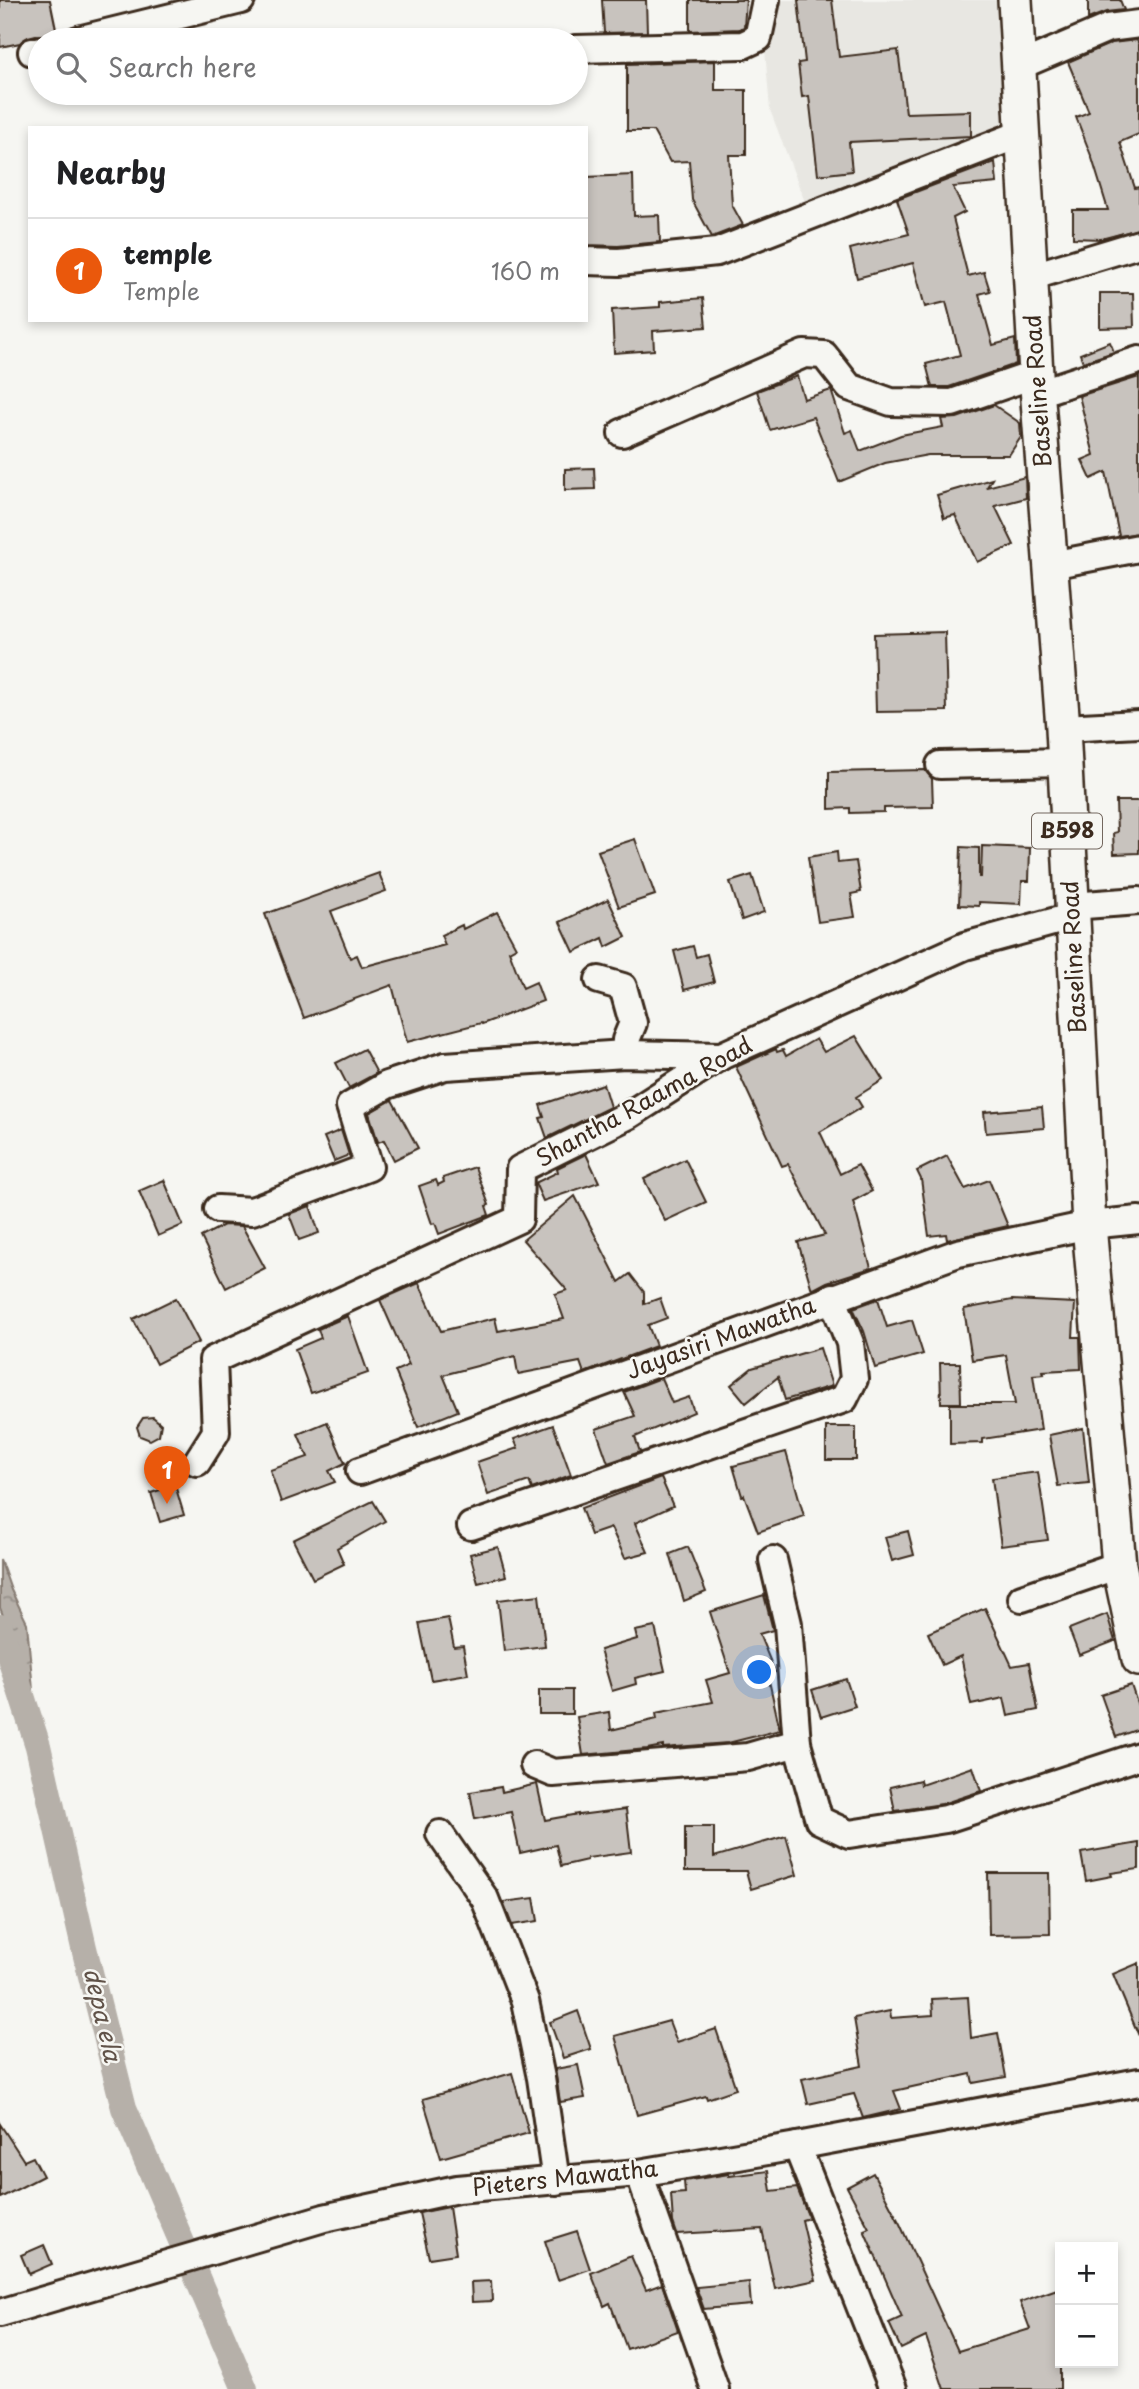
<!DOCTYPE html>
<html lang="en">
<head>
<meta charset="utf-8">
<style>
	:root { --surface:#fff; --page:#f6f6f6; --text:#202124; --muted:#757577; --line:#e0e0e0; --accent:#ea580c }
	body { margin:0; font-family:"Playpen Sans",sans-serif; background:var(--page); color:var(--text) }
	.controls { position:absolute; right:21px; bottom:21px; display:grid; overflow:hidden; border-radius:0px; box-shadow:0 4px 10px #0003 }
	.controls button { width:63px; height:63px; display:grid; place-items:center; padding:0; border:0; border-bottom:2px solid var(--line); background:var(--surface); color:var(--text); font:35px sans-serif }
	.you { position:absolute; left:760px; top:1673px; width:24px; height:24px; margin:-18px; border:5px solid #fff; border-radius:50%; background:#1a73e8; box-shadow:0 0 0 10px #1a73e833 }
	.badge { display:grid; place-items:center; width:46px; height:46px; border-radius:50%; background:var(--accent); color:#fff; font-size:23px; font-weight:700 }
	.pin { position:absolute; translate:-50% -58px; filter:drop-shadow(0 2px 4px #0008) }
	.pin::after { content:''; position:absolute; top:37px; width:24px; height:21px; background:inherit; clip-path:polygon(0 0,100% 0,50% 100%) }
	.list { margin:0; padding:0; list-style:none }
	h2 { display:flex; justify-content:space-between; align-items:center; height:91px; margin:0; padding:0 28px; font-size:30px }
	h2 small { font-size:23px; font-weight:400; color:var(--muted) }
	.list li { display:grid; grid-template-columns:46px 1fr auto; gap:21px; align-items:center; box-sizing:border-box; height:105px; padding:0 28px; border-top:2px solid var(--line) }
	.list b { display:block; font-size:26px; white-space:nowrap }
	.list p { margin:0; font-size:23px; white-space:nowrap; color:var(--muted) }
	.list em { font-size:23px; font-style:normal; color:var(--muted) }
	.icon { flex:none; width:38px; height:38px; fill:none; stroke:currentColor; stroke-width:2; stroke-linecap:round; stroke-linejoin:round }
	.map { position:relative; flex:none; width:1139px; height:2389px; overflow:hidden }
	.search { position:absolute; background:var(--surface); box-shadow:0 4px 10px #0003; left:28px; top:28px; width:560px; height:77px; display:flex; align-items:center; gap:18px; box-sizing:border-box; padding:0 24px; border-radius:38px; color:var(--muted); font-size:26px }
	.panel { position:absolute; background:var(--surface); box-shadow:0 4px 10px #0003; left:28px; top:126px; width:560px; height:196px; border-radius:0px }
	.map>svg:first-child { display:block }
	.built { fill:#e8e7e2 }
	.water { fill:url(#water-ripples); stroke:#857a71; stroke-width:2 }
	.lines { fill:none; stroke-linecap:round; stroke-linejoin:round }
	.canal { stroke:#b6b0a9; stroke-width:26 }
	.building { fill:#c8c3be; stroke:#3b2a1e; stroke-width:2 }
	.minor-casing { stroke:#3b2a1e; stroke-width:32 }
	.major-casing { stroke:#3b2a1e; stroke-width:38 }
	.minor { stroke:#f6f6f2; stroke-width:26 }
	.major { stroke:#f6f6f2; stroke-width:33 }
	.labels { text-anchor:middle; stroke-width:5; stroke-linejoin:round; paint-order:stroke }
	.shield { fill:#f6f6f2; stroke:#73675e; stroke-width:2 }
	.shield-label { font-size:21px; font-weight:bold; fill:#3b2a1e }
	.street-label { font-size:23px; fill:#3b2a1e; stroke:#f6f6f2 }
	.water-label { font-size:24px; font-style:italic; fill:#605248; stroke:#f6f6f2 }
</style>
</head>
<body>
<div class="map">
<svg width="1139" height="2389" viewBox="0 0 1139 2389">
	<defs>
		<pattern id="water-ripples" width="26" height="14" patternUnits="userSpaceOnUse" patternTransform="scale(1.75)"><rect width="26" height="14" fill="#b6b0a9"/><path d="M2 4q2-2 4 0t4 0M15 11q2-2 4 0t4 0" fill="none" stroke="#958f89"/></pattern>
	</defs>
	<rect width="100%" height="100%" fill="#f6f6f2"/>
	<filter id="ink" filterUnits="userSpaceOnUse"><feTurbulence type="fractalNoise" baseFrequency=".0143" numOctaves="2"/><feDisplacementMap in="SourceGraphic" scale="14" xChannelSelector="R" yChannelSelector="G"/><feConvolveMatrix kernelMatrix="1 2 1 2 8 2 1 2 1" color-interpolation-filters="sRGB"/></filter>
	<g filter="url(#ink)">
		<path class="built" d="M 779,0 L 1001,0 L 1008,123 L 936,155 L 805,202 L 770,110 L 765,50 Z"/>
		<path class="water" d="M 0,1559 L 11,1590 L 27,1623 L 38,1746 L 14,1667 L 7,1625 L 0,1608 Z"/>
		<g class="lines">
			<path class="canal" d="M 0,1627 L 38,1746 L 84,1948 L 124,2108 L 245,2389"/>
		</g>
		<g class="building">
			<path d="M 0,0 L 50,0 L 57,34 L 47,37 L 36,35 L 28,37 L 20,43 L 0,47 Z"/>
			<path d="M 602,0 L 646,0 L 647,32 L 604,33 Z"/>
			<path d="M 690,0 L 746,0 L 744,27 L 739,29 L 690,31 Z"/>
			<path d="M 798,0 L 832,0 L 839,57 L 898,50 L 906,113 L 971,111 L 971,136 L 849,142 L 852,171 L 818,175 L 809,96 L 802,97 L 798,63 L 805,62 Z"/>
			<path d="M 1088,0 L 1120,0 L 1124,10 L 1106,12 L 1088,19 Z"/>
			<path d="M 1137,40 L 1139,45 L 1139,134 L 1120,142 L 1135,188 L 1139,187 L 1139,229 L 1101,239 L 1073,238 L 1073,210 L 1108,210 L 1092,158 L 1076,117 L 1089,112 L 1068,62 L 1112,43 Z"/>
			<path d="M 715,61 L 715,90 L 746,90 L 746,155 L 729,155 L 732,205 L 743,225 L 712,237 L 692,200 L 689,161 L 670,162 L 653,131 L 627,131 L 627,64 Z"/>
			<path d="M 995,162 L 997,183 L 953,187 L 965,212 L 953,218 L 968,276 L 984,272 L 990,291 L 979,294 L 993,345 L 1015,339 L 1016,364 L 949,387 L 932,387 L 926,364 L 960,355 L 946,302 L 925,307 L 913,263 L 857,278 L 850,249 L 909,234 L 897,199 Z"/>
			<path d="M 633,175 L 634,216 L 659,215 L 660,242 L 618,246 L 586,245 L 586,177 Z"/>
			<path d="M 1100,293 L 1133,293 L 1134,327 L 1100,328 Z"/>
			<path d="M 703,298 L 706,327 L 653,331 L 654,350 L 614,353 L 612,310 L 660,307 L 660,302 Z"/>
			<path d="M 1110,342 L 1114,352 L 1083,362 L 1080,354 Z"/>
			<path d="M 797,376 L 804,399 L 831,390 L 845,433 L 852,430 L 860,451 L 901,435 L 943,427 L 941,419 L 957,418 L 994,405 L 1020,423 L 1021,437 L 1009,455 L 928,455 L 885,463 L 839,482 L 813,417 L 770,430 L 757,391 Z"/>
			<path d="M 1139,377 L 1139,533 L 1119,536 L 1106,472 L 1091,479 L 1082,460 L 1094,455 L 1079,396 Z"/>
			<path d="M 594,468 L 595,489 L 565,490 L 565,469 Z"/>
			<path d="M 1025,477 L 1026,498 L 995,506 L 1014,545 L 977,562 L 955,515 L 944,518 L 937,495 L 992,479 L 987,487 Z"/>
			<path d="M 945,632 L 947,711 L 876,712 L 874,634 Z"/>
			<path d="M 925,770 L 932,779 L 933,807 L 884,808 L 884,812 L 850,813 L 850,808 L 829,809 L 829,772 Z"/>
			<path d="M 1116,801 L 1139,801 L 1139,853 L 1114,854 L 1113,833 L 1117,832 Z"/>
			<path d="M 635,839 L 655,895 L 619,907 L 598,851 Z"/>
			<path d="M 982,846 L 1030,848 L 1029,881 L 1022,881 L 1021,904 L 979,902 L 979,906 L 959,905 L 961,847 L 979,848 L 979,877 L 981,877 Z"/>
			<path d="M 837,852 L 838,863 L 856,861 L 861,892 L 851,894 L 855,917 L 818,922 L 808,857 Z"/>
			<path d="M 379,873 L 386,891 L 331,911 L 350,958 L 357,955 L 362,967 L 445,945 L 441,935 L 462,925 L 463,929 L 497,912 L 516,947 L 509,951 L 523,988 L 536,982 L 543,1001 L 482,1024 L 481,1023 L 407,1042 L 392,985 L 304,1018 L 265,914 Z"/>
			<path d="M 752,875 L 764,912 L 742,920 L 730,882 Z"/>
			<path d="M 608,899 L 626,937 L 606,947 L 603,938 L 574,952 L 560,922 Z"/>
			<path d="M 693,946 L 696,957 L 707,954 L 714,982 L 684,990 L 674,951 Z"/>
			<path d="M 856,1036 L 883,1080 L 856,1097 L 862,1107 L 820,1132 L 840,1174 L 858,1165 L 872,1191 L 853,1201 L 871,1268 L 827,1282 L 812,1290 L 798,1242 L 825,1235 L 788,1164 L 782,1166 L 736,1067 L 776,1049 L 777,1052 L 783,1050 L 786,1056 L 816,1039 L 824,1052 Z"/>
			<path d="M 364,1049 L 377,1073 L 349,1088 L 336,1063 Z"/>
			<path d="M 603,1084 L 610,1107 L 547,1138 L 540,1118 L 544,1117 L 540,1105 Z"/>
			<path d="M 392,1100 L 418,1148 L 394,1160 L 384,1140 L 378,1142 L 369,1113 Z"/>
			<path d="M 1042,1107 L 1044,1128 L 986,1133 L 984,1112 Z"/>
			<path d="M 341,1130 L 349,1155 L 334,1161 L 324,1137 Z"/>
			<path d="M 586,1154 L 599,1182 L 543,1201 L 535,1183 L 558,1172 L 557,1168 Z"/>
			<path d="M 947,1156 L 965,1189 L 989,1180 L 1008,1226 L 947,1240 L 946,1234 L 929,1236 L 921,1179 L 917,1171 Z"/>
			<path d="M 685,1159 L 706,1202 L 665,1221 L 644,1179 Z"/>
			<path d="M 475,1167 L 489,1205 L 486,1206 L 489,1215 L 439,1234 L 435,1223 L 432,1224 L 419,1186 L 436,1180 L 438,1185 L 444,1182 L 443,1178 Z"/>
			<path d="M 164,1180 L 183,1225 L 158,1236 L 139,1191 Z"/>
			<path d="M 575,1196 L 619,1282 L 630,1274 L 644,1292 L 644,1304 L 660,1298 L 667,1318 L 648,1325 L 656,1346 L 584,1373 L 580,1362 L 518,1374 L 515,1356 L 443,1375 L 458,1411 L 418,1427 L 395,1371 L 409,1365 L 380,1300 L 419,1283 L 441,1331 L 495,1318 L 498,1331 L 564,1319 L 555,1294 L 567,1290 L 523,1240 Z"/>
			<path d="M 310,1206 L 319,1233 L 299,1240 L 289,1214 Z"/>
			<path d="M 224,1225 L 242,1226 L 265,1268 L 226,1288 L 201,1237 Z"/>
			<path d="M 176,1298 L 199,1342 L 156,1364 L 133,1319 Z"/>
			<path d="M 878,1299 L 887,1327 L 912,1320 L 923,1354 L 875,1368 L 864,1331 L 853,1308 Z"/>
			<path d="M 1012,1300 L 1075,1303 L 1073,1337 L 1080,1337 L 1081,1369 L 1043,1371 L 1044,1374 L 1033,1375 L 1041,1430 L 983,1439 L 983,1443 L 950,1444 L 950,1404 L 1015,1404 L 1006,1355 L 972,1360 L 964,1309 Z"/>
			<path d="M 348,1316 L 368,1373 L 311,1393 L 295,1349 L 321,1338 L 318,1329 Z"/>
			<path d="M 820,1348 L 832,1386 L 785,1400 L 778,1377 L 746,1403 L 731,1385 L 752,1368 Z"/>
			<path d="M 940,1363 L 960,1363 L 961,1403 L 941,1403 Z"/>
			<path d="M 661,1378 L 672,1403 L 689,1397 L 694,1412 L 635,1437 L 640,1452 L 608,1463 L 596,1429 L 635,1416 L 624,1392 Z"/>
			<path d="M 153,1417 L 161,1424 L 159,1435 L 150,1440 L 140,1436 L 137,1427 L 143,1418 Z"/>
			<path d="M 327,1422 L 345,1463 L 329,1471 L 335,1482 L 281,1502 L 270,1470 L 308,1457 L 298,1434 Z"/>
			<path d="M 553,1425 L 571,1475 L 532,1489 L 529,1481 L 488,1495 L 477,1462 L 518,1448 L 514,1439 Z"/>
			<rect x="826" y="1427" width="30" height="33"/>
			<path d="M 1083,1428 L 1089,1483 L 1058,1486 L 1049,1435 Z"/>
			<path d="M 786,1452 L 804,1516 L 758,1532 L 744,1495 L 742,1496 L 733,1466 Z"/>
			<path d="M 1038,1472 L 1048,1540 L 1001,1546 L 992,1478 Z"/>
			<path d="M 661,1478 L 673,1506 L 635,1523 L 648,1552 L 625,1558 L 611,1528 L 591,1535 L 581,1508 Z"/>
			<path d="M 175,1485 L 184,1515 L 160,1522 L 151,1493 Z"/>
			<path d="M 373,1501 L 385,1521 L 337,1548 L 344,1564 L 313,1579 L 293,1540 Z"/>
			<path d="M 908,1531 L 914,1555 L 892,1561 L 885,1537 Z"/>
			<path d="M 498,1547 L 506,1576 L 478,1583 L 470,1554 Z"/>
			<path d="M 688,1547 L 706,1592 L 684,1601 L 670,1554 Z"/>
			<path d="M 539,1595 L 545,1646 L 504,1651 L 498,1600 Z"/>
			<path d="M 764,1595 L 773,1630 L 759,1634 L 775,1672 L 768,1676 L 780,1730 L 728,1743 L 663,1748 L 663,1746 L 647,1749 L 583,1755 L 577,1717 L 609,1712 L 611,1730 L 657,1719 L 656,1713 L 713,1702 L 706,1680 L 730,1673 L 710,1612 Z"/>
			<path d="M 985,1608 L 1012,1666 L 1029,1663 L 1038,1710 L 1008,1716 L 1004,1698 L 971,1705 L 961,1656 L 942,1665 L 928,1633 Z"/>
			<path d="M 1107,1614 L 1115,1641 L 1079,1655 L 1069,1629 Z"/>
			<path d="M 448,1618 L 454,1647 L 463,1646 L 468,1674 L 431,1680 L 419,1623 Z"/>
			<path d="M 655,1627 L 665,1671 L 635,1678 L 636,1684 L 612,1691 L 600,1650 L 637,1639 L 635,1631 Z"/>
			<path d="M 846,1679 L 855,1706 L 821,1717 L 812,1690 Z"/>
			<path d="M 1131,1685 L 1139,1709 L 1139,1729 L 1116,1737 L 1101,1695 Z"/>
			<rect x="539" y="1690" width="33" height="24"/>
			<path d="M 973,1767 L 981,1791 L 942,1804 L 895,1811 L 890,1787 L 920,1780 L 921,1785 Z"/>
			<path d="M 537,1784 L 545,1820 L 578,1814 L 578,1815 L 626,1809 L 631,1852 L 587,1858 L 587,1860 L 561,1866 L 556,1845 L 520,1853 L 511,1812 L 475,1819 L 470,1792 L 501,1787 L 502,1792 Z"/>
			<path d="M 685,1827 L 714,1827 L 714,1857 L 786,1836 L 797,1875 L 751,1889 L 746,1871 L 685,1871 Z"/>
			<path d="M 1139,1843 L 1139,1869 L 1111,1873 L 1112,1876 L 1086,1881 L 1081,1853 Z"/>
			<path d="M 988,1873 L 1049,1873 L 1050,1934 L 989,1935 Z"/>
			<path d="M 534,1898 L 538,1921 L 512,1925 L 503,1902 Z"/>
			<path d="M 1139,1963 L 1139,2036 L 1113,1974 Z"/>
			<path d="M 968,1997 L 971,2038 L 998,2033 L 1006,2077 L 973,2083 L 971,2074 L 894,2091 L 901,2109 L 863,2118 L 854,2094 L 808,2104 L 802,2079 L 862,2066 L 854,2018 L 890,2011 L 891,2018 L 933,2015 L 932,1999 Z"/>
			<path d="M 578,2011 L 591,2049 L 563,2058 L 550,2022 Z"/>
			<path d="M 669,2021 L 677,2042 L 716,2029 L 736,2089 L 707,2099 L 706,2096 L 637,2115 L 615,2036 Z"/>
			<path d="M 578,2065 L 585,2098 L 560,2102 L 555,2069 Z"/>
			<path d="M 512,2073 L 529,2133 L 441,2158 L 423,2099 Z"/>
			<path d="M 0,2124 L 24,2161 L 33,2157 L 43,2176 L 0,2198 Z"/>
			<path d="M 768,2171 L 771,2191 L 797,2188 L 809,2218 L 802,2220 L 816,2280 L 775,2289 L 762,2229 L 677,2234 L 673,2222 L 671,2194 L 685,2193 L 684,2181 L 729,2174 L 729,2176 Z"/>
			<path d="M 873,2173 L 900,2224 L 958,2351 L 1030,2329 L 1020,2302 L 1060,2288 L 1060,2389 L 944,2389 L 926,2337 L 901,2349 L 889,2323 L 902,2317 L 864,2230 L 869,2228 L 847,2187 Z"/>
			<path d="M 449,2207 L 456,2254 L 429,2258 L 419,2213 Z"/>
			<path d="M 577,2231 L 590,2269 L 558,2280 L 545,2241 Z"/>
			<path d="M 44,2245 L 52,2264 L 29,2274 L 21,2255 Z"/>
			<path d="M 631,2256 L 646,2290 L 662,2284 L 678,2331 L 627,2349 L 610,2303 L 604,2306 L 591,2273 Z"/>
			<path d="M 491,2281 L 492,2301 L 472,2302 L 471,2282 Z"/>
			<path d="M 749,2282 L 751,2305 L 704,2309 L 696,2287 Z"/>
		</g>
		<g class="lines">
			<g class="minor-casing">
				<g id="minor">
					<path d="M 78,40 L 241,0"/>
					<path d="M 576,49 L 743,45 L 758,38 L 766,0"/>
					<path d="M 32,52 L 40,50"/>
					<path d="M 1019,66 L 1108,28 L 1139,24"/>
					<path d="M 586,261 L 619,262 L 717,252 L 1023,133"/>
					<path d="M 1030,277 L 1139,244"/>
					<path d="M 1038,393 L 1139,360"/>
					<path d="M 622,433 L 804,354 L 824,355 L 849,387 L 891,402 L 952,403 L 1036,374"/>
					<path d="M 1051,565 L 1139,548"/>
					<path d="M 1063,728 L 1139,724"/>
					<path d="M 940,765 L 1064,762"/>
					<path d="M 1071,906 L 1139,901"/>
					<path d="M 599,980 L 623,987 L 633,1023 L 626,1040 L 625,1054"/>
					<path d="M 218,1209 L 252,1211 L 369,1167 L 350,1106 L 387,1085 L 445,1066 L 625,1054 L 721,1056"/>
					<path d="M 197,1462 L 216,1432 L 213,1360 L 519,1219 L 520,1169 L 629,1115 L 721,1056 L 965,946 L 1071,917"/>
					<path d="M 360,1471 L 958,1253 L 1089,1225 L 1139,1220"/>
					<path d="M 471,1526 L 844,1399 L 854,1379 L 850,1343 L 832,1297"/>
					<path d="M 773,1560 L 788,1624 L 797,1743 L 819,1820 L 849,1834 L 946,1819 L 1139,1756"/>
					<path d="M 1022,1598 L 1119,1565"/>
					<path d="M 534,1765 L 553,1773 L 748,1757 L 797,1743"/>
					<path d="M 440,1834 L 485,1899 L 525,2001 L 541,2078 L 556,2181"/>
					<path d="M 797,2146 L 893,2389"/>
					<path d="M 639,2173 L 715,2389"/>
					<path d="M 0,2313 L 324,2218 L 457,2189 L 639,2173 L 797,2146 L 1139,2082"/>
				</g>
			</g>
			<g class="major-casing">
				<path id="major" d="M 1015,0 L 1036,374 L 1063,728 L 1089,1225 L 1119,1565 L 1139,1659"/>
			</g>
			<use href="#minor" class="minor"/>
			<use href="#major" class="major"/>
		</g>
	</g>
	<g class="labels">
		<rect class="shield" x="1032" y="813.5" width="70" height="35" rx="5"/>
		<g class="shield-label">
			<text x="1067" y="838">B598</text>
		</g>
		<g class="street-label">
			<text transform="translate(1038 391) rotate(-94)" y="8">Baseline Road</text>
			<text transform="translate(1074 957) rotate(-93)" y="8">Baseline Road</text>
			<text transform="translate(644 1102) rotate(-29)" y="8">Shantha Raama Road</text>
			<text transform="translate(721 1338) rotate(-20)" y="8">Jayasiri Mawatha</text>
			<text transform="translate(565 2178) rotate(-6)" y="8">Pieters Mawatha</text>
		</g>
		<g class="water-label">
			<text transform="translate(102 2015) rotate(77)" y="8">depa ela</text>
		</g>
	</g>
</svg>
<div class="controls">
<button>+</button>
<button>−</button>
</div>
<div class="you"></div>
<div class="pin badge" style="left:167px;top:1504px">1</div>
<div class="search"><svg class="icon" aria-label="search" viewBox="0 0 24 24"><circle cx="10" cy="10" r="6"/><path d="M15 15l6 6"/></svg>Search here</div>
<section class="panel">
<h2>Nearby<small></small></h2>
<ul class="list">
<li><span class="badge">1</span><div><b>temple</b><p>Temple</p></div><em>160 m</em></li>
</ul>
</section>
</div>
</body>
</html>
